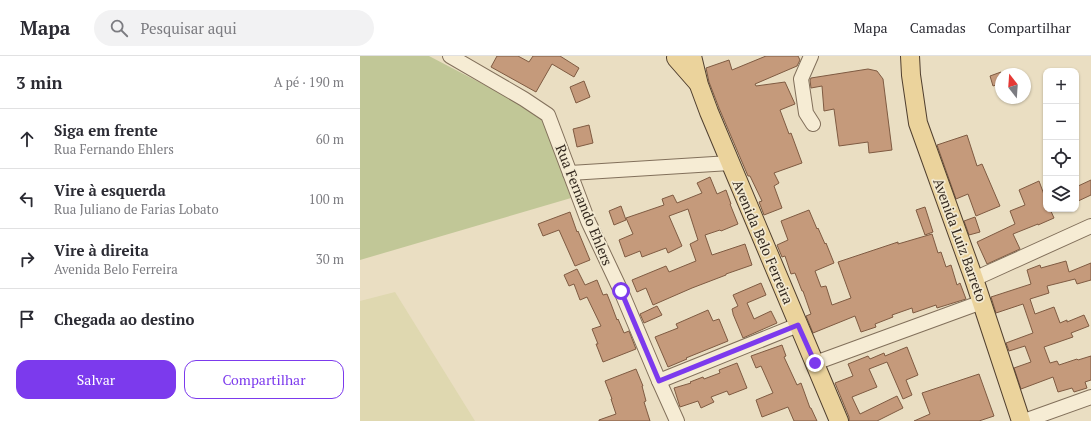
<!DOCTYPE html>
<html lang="pt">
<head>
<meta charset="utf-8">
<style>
	:root { --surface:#fff; --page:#f2f2f3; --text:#2b2b33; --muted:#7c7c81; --line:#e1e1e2; --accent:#7c3aed }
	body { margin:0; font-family:"PT Serif",serif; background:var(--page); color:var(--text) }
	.controls { position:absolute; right:12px; top:12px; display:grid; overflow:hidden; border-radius:8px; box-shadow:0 1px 3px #0004 }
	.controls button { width:36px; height:36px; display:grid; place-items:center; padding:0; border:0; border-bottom:1px solid var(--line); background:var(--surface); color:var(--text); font:20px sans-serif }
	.compass { position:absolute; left:635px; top:12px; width:36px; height:36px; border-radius:50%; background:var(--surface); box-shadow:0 1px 3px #0004; rotate:343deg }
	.stop { position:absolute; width:12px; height:12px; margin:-9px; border:3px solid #7c3aed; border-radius:50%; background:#fff }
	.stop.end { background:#7c3aed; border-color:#fff; box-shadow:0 1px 4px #0008 }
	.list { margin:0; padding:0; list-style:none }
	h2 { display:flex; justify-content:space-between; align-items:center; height:52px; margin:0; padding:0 16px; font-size:17px }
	h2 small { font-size:13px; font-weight:400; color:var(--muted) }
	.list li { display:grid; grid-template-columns:26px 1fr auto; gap:12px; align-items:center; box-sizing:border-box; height:60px; padding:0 16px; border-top:1px solid var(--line) }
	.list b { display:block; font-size:15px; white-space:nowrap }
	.list p { margin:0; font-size:13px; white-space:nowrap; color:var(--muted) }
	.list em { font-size:13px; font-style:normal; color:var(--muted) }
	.actions { display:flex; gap:8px; padding:12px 16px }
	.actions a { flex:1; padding:9px 0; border:1px solid var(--accent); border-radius:12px; text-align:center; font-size:14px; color:var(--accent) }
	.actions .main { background:var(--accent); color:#fff }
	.icon { flex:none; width:22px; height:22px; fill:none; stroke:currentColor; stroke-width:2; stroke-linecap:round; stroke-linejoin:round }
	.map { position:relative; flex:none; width:731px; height:365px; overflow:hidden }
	header { display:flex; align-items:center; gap:24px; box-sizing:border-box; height:56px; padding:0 20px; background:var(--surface); border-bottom:1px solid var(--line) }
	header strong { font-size:19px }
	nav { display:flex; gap:22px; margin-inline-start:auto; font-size:14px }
	.search { width:280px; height:36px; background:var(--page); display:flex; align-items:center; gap:10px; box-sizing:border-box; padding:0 14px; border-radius:22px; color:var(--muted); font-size:15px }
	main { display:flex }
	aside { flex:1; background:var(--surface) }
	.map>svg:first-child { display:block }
	.farmland { fill:#dfd8b0 }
	.green { fill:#c1c797 }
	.building { fill:#c59a7b; stroke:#7f5b42 }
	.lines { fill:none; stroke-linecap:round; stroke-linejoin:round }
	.minor-casing { stroke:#82705b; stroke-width:16 }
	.major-casing { stroke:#503f2f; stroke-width:20 }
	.minor { stroke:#f6ecd4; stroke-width:14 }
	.major { stroke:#ebd39c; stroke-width:18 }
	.route { stroke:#7c3aed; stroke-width:5 }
	.labels { text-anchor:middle; stroke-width:3.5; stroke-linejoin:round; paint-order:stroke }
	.street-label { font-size:14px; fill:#33281e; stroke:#f2e9d1 }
</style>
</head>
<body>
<header>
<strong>Mapa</strong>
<div class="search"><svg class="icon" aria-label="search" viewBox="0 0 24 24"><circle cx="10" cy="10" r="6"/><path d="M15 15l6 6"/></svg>Pesquisar aqui</div>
<nav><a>Mapa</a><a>Camadas</a><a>Compartilhar</a></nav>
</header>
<main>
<aside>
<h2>3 min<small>A pé · 190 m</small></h2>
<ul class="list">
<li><svg class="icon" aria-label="ahead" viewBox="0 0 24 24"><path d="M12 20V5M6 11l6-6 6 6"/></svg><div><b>Siga em frente</b><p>Rua Fernando Ehlers</p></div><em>60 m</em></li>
<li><svg class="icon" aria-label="left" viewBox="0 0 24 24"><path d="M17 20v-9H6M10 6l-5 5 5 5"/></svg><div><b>Vire à esquerda</b><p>Rua Juliano de Farias Lobato</p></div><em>100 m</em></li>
<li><svg class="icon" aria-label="right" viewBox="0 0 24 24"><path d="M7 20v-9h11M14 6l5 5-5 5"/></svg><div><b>Vire à direita</b><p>Avenida Belo Ferreira</p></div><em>30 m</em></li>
<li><svg class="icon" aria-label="arrive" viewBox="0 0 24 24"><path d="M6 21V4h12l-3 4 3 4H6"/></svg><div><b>Chegada ao destino</b></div></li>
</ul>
<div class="actions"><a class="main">Salvar</a><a>Compartilhar</a></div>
</aside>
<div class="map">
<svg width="731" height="365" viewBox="0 0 731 365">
	<rect width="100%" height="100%" fill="#eadec2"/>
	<path class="farmland" d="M 35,236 L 115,365 L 0,365 L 0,245 Z"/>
	<path class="green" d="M 0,0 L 69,0 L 182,59 L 211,142 L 0,204 Z"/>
	<g class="building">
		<path d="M 137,0 L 158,0 L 169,6 L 173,0 L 200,0 L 219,12 L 214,21 L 192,8 L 176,36 L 131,11 Z"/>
		<path d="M 406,0 L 438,0 L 440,4 L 437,10 L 395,28 L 396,30 L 425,26 L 435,48 L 420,54 L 429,78 L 431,77 L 442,107 L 414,117 L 419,127 L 414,130 L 422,152 L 404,159 L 399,146 L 402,145 L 390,120 L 388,120 L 359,52 L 349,26 L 346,12 L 369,4 L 372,14 Z"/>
		<path d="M 508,13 L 517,15 L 523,23 L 532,94 L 509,97 L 508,86 L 479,90 L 474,53 L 464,55 L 462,30 L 451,32 L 450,24 L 451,22 Z"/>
		<path d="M 641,16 L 641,27 L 633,30 L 630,20 Z"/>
		<path d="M 224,25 L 230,41 L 216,47 L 210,31 Z"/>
		<path d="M 229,69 L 233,87 L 217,91 L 213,73 Z"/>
		<path d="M 607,79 L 617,110 L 622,108 L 640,150 L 616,160 L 608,138 L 596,143 L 577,89 Z"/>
		<path d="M 350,121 L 357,138 L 366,134 L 371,148 L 370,148 L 378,168 L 361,175 L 360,174 L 345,179 L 352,199 L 385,188 L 392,209 L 366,218 L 366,219 L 332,232 L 293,249 L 286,232 L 277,236 L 272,224 L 306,210 L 309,216 L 336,205 L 330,188 L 338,184 L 328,153 L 309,160 L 322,190 L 308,197 L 306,192 L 282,201 L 280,195 L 265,201 L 259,184 L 273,178 L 266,162 L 304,149 L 302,143 L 313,139 L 317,147 L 342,137 L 337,127 Z"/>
		<path d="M 731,124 L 731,139 L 716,146 L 716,131 Z"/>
		<path d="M 679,125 L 686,144 L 686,153 L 690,153 L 694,162 L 678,169 L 678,168 L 653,178 L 660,193 L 627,208 L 617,186 L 655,168 L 650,155 L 665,149 L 659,134 Z"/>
		<path d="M 261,150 L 266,164 L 254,169 L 249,155 Z"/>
		<path d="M 565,151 L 573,176 L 565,179 L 556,154 Z"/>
		<path d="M 449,154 L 457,173 L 458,172 L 465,188 L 466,187 L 474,207 L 455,215 L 461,231 L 466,230 L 472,249 L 491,242 L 478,206 L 538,186 L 538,188 L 572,178 L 578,197 L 581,196 L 586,211 L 591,209 L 597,229 L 600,227 L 606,243 L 577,252 L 576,249 L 553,257 L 552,252 L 532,259 L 533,261 L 515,268 L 516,271 L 501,276 L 495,260 L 453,277 L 446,260 L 451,258 L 443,235 L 442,235 L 435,217 L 431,218 L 425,200 L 422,201 L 417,189 L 428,184 L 421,165 Z"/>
		<path d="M 210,156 L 217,176 L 218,175 L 230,204 L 215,210 L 199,174 L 183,180 L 178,168 Z"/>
		<path d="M 615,161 L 620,176 L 609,179 L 604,165 Z"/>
		<path d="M 706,205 L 709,216 L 731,207 L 731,224 L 717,228 L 715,223 L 687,230 L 689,237 L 670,243 L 675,258 L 694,251 L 700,267 L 707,264 L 707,266 L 724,259 L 729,270 L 711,277 L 713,281 L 684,291 L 690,307 L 697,305 L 699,309 L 717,303 L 718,304 L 731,300 L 731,324 L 725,326 L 727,332 L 714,336 L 712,332 L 698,336 L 693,321 L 661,333 L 654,312 L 671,306 L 665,290 L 649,295 L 646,287 L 673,277 L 663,248 L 636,257 L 631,241 L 671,228 L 667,214 L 680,209 L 681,212 Z"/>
		<path d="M 217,213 L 225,229 L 237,224 L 243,239 L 247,238 L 251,248 L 257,264 L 258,263 L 264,277 L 269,275 L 276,293 L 243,306 L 236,288 L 238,288 L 232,273 L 241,270 L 227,241 L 220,244 L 214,228 L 209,230 L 204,219 Z"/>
		<path d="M 401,227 L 406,239 L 387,247 L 394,263 L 411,255 L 417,267 L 383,282 L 373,258 L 373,257 L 372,253 L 378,250 L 373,239 Z"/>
		<path d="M 297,250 L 302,259 L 284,267 L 280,258 Z"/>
		<path d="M 348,254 L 353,265 L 359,263 L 368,285 L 326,302 L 327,303 L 308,311 L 295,281 L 318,272 L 316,268 Z"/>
		<path d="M 422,289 L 426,300 L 424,301 L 437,329 L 441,327 L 450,352 L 451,352 L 457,365 L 434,365 L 428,351 L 402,361 L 396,344 L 413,337 L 401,310 L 396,312 L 391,300 Z"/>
		<path d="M 547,291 L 558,319 L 546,324 L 552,339 L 543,343 L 527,306 L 509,313 L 517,331 L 492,341 L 500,358 L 537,340 L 543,352 L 517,365 L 489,365 L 489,361 L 475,327 L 493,320 L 488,308 L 508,300 L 510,303 L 524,297 L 525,300 Z"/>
		<path d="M 377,307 L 387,332 L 369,339 L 367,335 L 351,341 L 354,346 L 341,352 L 338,345 L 320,351 L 314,332 L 331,327 L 330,326 L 343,321 L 344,323 L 360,317 L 359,314 Z"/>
		<path d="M 276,313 L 283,330 L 282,330 L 286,345 L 284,346 L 290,365 L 239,365 L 239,364 L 256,358 L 251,343 L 252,343 L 245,325 Z"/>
		<path d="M 619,318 L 634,360 L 619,365 L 554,365 L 570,358 L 562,337 Z"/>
	</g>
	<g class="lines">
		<g class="minor-casing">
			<g id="minor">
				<path d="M 90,0 L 164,43 L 188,59 L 228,165 L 261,235 L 299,325 L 317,365"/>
				<path d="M 451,0 L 441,23 L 446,57 L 453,68"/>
				<path d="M 210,117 L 370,107"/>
				<path d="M 614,223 L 731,170"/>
				<path d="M 455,307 L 622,246"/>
				<path d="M 299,325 L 438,269"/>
				<path d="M 664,365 L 731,341"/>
			</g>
		</g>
		<g class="major-casing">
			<g id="major">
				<path d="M 332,0 L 339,29 L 349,56 L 479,365"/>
				<path d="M 550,0 L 551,19 L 558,67 L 614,223 L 661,365"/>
				<path d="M 316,2 L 337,26"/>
			</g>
		</g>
		<use href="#minor" class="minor"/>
		<use href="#major" class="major"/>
	</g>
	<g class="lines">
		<path class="route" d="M 261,235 L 299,325 L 438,269 L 455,307"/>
	</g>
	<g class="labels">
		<g class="street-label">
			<text transform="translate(224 149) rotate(68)" y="5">Rua Fernando Ehlers</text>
			<text transform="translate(600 184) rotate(70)" y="5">Avenida Luiz Barreto</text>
			<text transform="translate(403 186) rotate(67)" y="5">Avenida Belo Ferreira</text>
		</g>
	</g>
</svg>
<div class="controls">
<button>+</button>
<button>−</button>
<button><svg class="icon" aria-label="locate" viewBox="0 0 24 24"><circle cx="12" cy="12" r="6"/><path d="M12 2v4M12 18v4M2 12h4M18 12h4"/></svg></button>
<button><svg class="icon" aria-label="layers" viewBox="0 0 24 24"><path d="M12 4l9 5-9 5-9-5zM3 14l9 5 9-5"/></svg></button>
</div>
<svg class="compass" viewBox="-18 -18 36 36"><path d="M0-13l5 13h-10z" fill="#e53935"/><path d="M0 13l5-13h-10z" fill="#7c7c81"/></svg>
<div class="stop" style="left:261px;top:235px"></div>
<div class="stop end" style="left:455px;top:307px"></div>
</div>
</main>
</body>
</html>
